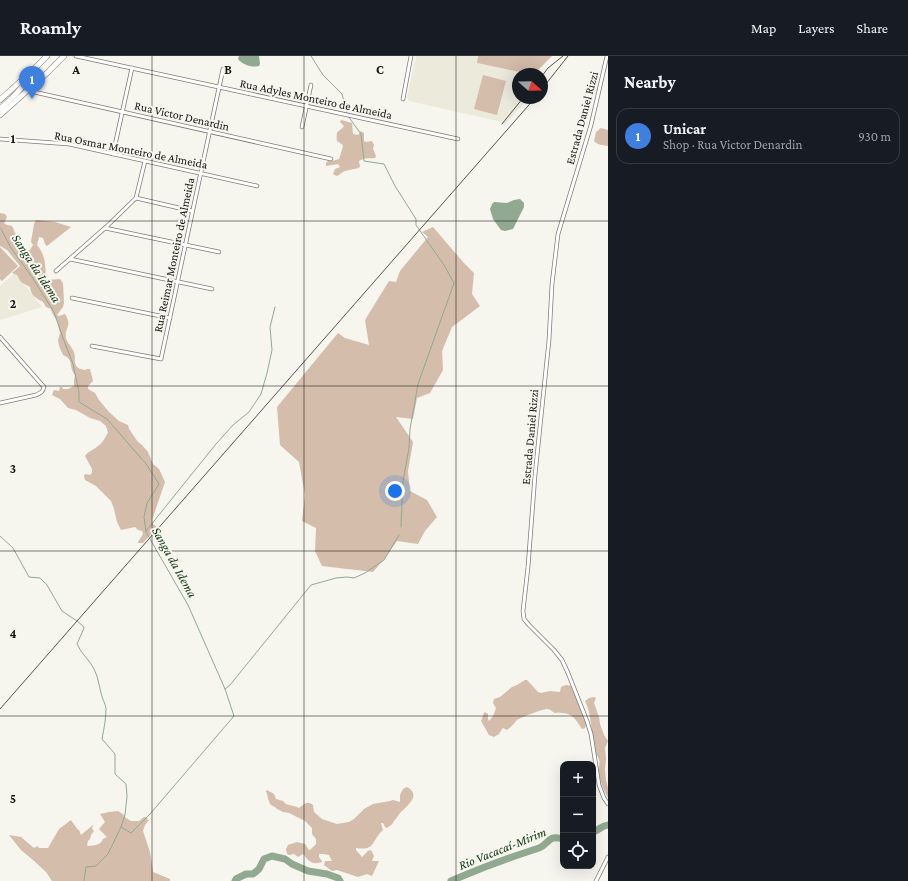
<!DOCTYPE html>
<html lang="en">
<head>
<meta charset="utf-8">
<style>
	:root { --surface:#171b24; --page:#20242c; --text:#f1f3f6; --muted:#9ea1a6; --line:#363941; --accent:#8c9099 }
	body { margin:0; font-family:"Crimson Pro",serif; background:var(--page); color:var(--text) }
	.controls { position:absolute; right:12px; bottom:12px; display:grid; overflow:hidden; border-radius:8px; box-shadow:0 4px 16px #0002 }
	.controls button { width:36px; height:36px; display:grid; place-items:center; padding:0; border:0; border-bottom:1px solid var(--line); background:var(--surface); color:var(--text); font:20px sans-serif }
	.compass { position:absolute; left:512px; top:12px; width:36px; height:36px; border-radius:50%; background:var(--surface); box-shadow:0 4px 16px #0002; rotate:110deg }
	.you { position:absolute; left:395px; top:435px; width:14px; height:14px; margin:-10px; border:3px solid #fff; border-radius:50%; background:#1a73e8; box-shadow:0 0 0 6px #1a73e833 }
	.badge { display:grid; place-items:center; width:26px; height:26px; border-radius:50%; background:var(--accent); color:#fff; font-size:13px; font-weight:700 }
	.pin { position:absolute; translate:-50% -33px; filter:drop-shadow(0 1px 2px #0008) }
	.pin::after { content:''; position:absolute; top:21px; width:14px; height:12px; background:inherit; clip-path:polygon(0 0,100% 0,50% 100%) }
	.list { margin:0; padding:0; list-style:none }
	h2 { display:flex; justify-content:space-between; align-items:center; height:52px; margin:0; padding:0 16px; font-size:17px }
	h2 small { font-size:13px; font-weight:400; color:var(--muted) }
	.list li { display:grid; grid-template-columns:26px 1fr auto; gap:12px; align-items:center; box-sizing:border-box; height:56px; margin:0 8px 8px; padding:0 8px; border:1px solid var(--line); border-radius:12px }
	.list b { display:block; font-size:15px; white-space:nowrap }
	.list p { margin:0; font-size:13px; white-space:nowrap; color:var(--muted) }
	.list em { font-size:13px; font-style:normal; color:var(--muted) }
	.icon { flex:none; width:22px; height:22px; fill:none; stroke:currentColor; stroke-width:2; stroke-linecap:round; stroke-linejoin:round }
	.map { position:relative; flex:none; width:608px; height:825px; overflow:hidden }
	header { display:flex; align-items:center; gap:24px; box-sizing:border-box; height:56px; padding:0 20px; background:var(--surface); border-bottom:1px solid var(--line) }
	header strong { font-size:19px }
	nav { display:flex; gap:22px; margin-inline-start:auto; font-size:14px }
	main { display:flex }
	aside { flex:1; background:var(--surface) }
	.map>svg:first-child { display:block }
	.built { fill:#ebeadb }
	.green { fill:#d4bdab }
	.water { fill:#91a991 }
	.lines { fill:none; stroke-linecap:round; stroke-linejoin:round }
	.stream { stroke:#91a991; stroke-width:1 }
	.river { stroke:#91a991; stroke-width:7 }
	.minor-casing { stroke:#7d7d76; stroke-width:4.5 }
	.trunk-casing { stroke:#7d7d76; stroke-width:6 }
	.minor { stroke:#fff; stroke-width:3 }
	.trunk { stroke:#fff; stroke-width:5 }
	.rail { stroke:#555550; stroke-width:1 }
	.grid { fill:none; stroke:#151512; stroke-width:1; stroke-opacity:0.55 }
	.labels { text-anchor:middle; stroke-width:4; stroke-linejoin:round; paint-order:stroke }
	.street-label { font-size:12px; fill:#151512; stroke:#f6f5ee }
	.water-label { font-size:13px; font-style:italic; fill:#123814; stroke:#f6f5ee }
	.grid-label { font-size:13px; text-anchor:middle; font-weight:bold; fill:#151512; stroke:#f6f5ee; stroke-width:4; stroke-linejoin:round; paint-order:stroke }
</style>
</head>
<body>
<header>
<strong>Roamly</strong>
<nav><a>Map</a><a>Layers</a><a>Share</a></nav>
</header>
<main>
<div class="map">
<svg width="608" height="825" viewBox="0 0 608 825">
	<rect width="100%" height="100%" fill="#f6f5ee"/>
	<g class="built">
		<path d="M 416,0 L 478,0 L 477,7 L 529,18 L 518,18 L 518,42 L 528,42 L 504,70 L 498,65 L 409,45 L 407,41 Z"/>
		<path d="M 15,217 L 42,251 L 0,264 L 0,230 Z"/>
	</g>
	<g class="green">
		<path d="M 478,0 L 552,0 L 534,18 L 529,18 L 477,7 Z"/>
		<path d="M 483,19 L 506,25 L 497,59 L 474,53 Z"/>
		<path d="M 341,64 L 352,67 L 353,78 L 358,79 L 361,75 L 364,77 L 364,85 L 366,86 L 372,85 L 374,89 L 373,93 L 376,100 L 375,102 C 368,103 366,101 359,105 L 360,111 C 355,114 348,113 343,116 C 341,117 339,119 337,120 L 333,118 L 335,113 L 340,111 L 338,108 L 326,110 L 326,107 L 328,105 L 332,105 L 339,103 L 342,94 L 343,89 L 337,85 C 336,72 338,78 344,70 L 340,66 Z"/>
		<path d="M 601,72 L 608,74 L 608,90 C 603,89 597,89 594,85 L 596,76 Z"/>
		<path d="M 0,157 L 5,158 L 7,161 L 4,167 L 7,169 L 12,170 L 16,179 L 20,180 L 20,191 L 24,202 L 27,202 L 28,198 L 26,195 L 30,194 L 33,189 L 31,186 L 34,168 L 36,164 L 55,166 L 71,171 L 47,190 L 45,188 L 43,182 L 39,181 L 37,189 C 46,200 45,209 46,222 L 48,224 L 60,223 L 63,227 L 64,247 L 63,251 L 57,259 L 59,260 L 65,258 C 73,271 64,271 66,282 C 67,287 72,291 74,296 C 76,301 73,306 77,311 C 79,313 82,313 85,314 L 87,313 L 90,313 L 93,325 L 88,330 L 88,333 L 95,337 L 99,344 L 109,356 L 119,365 L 128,369 L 129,373 L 138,386 L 142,389 L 148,396 L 153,408 L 159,413 L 165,426 L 152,464 L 153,468 L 157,471 L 143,487 L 138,487 L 138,486 L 143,478 L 142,475 L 138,474 L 135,471 L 121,474 L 117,466 L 114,453 L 111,445 L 96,430 L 85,424 L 84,420 L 85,418 L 90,419 L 92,417 L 92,413 L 85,400 C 88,395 94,394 98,390 C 103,387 105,381 108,377 L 106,370 L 100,365 L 90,362 L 76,354 L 68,352 L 60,343 L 52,339 L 54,334 L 59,335 L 60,331 L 62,331 L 63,333 L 68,333 L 74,330 L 74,325 L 75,319 C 68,311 75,304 63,299 L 59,290 L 58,284 L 60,277 L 57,265 L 52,257 L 51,253 L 46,251 L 43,246 C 36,242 31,240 30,231 L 21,226 L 17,219 L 12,217 L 20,210 L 7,194 L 0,190 L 0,174 L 1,172 L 0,171 Z"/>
		<path d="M 433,171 L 463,206 L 474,217 L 472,238 L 480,250 L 452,271 L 442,295 L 443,314 L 430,337 L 417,342 L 413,363 L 396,361 L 413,386 L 408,415 L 410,435 L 427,444 L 437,461 L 425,475 L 418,488 L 397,485 L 385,502 L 373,516 L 322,510 L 315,495 L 316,472 L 302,465 L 305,439 L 299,406 L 280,389 L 277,351 L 338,277 L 345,282 L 369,289 L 365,264 L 389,225 L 396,226 L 400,215 L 428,181 L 422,176 Z"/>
		<path d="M 0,191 L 18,210 L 2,225 L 0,223 Z"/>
		<path d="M 525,624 L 527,624 L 538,636 L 541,637 L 550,635 L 560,636 L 561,631 C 564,629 567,628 571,630 L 585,662 L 586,669 L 585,672 L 582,673 C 576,664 573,657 561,657 C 559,656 557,657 555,657 C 552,656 551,653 547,653 C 543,653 518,662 516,665 C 513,669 511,671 507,674 L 503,672 L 502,673 L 499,678 L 494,681 L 489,679 L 481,665 L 484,657 L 485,656 L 488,658 L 488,663 L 489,665 L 493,660 L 496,652 L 493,647 L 494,643 L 500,641 L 512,631 L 517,629 Z"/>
		<path d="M 594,641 L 596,642 L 594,647 L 599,661 L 600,668 L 604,679 L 608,685 L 605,692 L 606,702 L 605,714 L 606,724 L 608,732 L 608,742 C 603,734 600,725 599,715 C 599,711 600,707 599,703 C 597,699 594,696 594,691 C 591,676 592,659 585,645 L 589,642 Z"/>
		<path d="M 407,731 C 422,739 407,750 400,757 C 398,759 397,762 394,765 C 393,768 390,770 387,772 L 385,771 L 383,767 L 381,767 L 383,774 C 371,785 376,795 356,792 L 356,794 L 362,801 L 368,795 L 371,794 L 374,800 L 372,805 L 379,805 L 372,820 L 367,818 L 358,821 L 337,814 L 332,815 L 324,809 L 325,805 L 332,805 L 329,799 L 323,798 L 319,798 L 319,801 L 322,805 L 322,806 C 313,809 309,806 303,798 L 298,801 L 294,798 L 289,799 L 287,798 L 286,793 L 288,789 L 297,786 L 305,788 L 309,794 L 310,794 L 316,788 L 316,783 L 312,778 L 312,772 L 305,765 L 289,757 L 283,756 L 277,753 L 275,751 L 271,749 C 268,745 268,740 266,735 L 267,734 L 274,738 L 276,743 L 283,745 L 286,748 L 297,751 L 299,752 C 304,748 307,744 313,749 L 314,756 L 322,763 L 337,768 L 349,766 L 354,763 L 364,753 L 373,748 L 390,745 L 393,744 L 400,746 L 400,739 L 403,733 Z"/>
		<path d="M 118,755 L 124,759 L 126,762 L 131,765 L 139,765 L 144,761 L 146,761 L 148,763 L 147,764 L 149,764 L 145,769 L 143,775 L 150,796 L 153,815 L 153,816 L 170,823 L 170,825 L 52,825 L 46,816 L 33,804 L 21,794 L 9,779 L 21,781 L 34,792 L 38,790 L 39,792 L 48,792 L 59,773 L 71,764 L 78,774 L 79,774 L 81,779 L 93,769 L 92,773 L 94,775 L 91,779 L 90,783 L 88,785 L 87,789 L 88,790 C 94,789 100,790 103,783 L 107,781 L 99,773 L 105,766 L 100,758 L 109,756 Z"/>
	</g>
	<g class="water">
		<path d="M 239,0 L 259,0 L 260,8 L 259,10 C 252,12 243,9 238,3 Z"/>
		<path d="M 520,143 L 524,147 L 524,151 L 513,173 L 505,175 L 501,174 L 493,163 L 490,153 L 492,148 L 494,146 L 507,147 L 514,144 Z"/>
	</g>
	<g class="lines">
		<g class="stream">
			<path d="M 311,0 L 323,19 L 342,38 L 347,57"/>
			<path d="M 348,60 L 361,78 L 364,105 L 384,108 L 395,130 L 416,163 L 416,169 L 444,209 L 454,227 L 418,328 L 410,373 L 409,392 L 403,425 L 401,471"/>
			<path d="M 0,171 L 11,192 L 32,221 L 54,256 L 63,282 L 73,308 L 79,336 L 79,346 L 107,363 L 147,409 L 159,428 L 147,447 L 144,461 L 146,476 L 188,549 L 225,633 L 234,660 L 150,758 L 131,777 L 121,771"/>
			<path d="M 146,475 L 216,388 L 233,369 L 249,356 L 261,338 L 267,317 L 272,294 L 270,271 L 275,251"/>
			<path d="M 0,480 L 13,492 L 29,521 L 40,522 L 47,529 L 62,555 L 77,565 L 83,570 L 84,572 L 77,588 C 81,598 90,604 94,613 C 98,621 99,629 101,637 C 102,642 105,647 106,652 C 106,662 104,673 102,683 L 115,698 L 115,718 L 126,728 L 127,740 L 125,759 L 121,771 L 108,798 L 96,810 L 86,811 L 84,825"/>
			<path d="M 225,633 L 230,629 L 311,529 L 336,522 L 347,521 L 354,522 L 365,517 L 384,504 L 399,479"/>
		</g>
		<g class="river">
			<path d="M 593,776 C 599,774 601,770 608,769"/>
			<path d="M 235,825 L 236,823 L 246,818 L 253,818 L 259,813 L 264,803 L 272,800 L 285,803 L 292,808 L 308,815 L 327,818 L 338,822 L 340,825"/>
			<path d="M 451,825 C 474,815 497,806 521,798 C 527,796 533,794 539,792 C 549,788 548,778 563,783"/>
		</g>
		<g class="minor-casing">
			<g id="minor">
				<path d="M 76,0 L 458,83"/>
				<path d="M 607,0 L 591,69 L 558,178 L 552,228 L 549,284 L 535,419 L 528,511 L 523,555 L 524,563 L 529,569 L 554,594 L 562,604 L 568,617 L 587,665 L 591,678 L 599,729 L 604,742 L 608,748"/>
				<path d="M 29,33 L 34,36 L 331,103"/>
				<path d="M 403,43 L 411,0"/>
				<path d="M 302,71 L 311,29"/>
				<path d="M 0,83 L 69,88 L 257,130"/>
				<path d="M 113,98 L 132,12"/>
				<path d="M 136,142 L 192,155"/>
				<path d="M 105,172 L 219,196"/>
				<path d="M 70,203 L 212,233"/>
				<path d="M 56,215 L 105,172 L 136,142 L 145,105"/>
				<path d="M 72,242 L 170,262"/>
				<path d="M 0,281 L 44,331 C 43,336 40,337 36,339 L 0,347"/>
				<path d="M 92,290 L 161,303 L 223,13"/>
				<path d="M 596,825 L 608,801"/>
			</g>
		</g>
		<g class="trunk-casing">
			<g id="trunk">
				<path d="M 0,44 L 33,14 L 47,0"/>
				<path d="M 0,53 L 15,39 L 31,21"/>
				<path d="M 0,59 L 47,17 L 64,0"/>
			</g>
		</g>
		<use href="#minor" class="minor"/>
		<use href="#trunk" class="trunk"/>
		<g class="rail">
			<path d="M 542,20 L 548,12 L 563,0"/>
			<path d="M 542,33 L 568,0"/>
			<path d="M 502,68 L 523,42"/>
			<path d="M 0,653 L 535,42"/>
		</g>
	</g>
	<path class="grid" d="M 152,0 L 152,825M 304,0 L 304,825M 456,0 L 456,825M 0,165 L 608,165M 0,330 L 608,330M 0,495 L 608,495M 0,660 L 608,660"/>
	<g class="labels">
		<g class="street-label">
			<text transform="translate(316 43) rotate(12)" y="4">Rua Adyles Monteiro de Almeida</text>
			<text transform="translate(182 60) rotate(13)" y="4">Rua Victor Denardin</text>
			<text transform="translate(582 62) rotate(-75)" y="4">Estrada Daniel Rizzi</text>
			<text transform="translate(131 94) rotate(11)" y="4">Rua Osmar Monteiro de Almeida</text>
			<text transform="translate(174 199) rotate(-78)" y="4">Rua Reimar Monteiro de Almeida</text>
			<text transform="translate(530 381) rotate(-85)" y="4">Estrada Daniel Rizzi</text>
		</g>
		<g class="water-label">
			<text transform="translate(37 212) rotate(57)" y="5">Sanga da Idema</text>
			<text transform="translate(175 506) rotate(61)" y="5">Sanga da Idema</text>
			<text transform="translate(502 792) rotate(-22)" y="5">Rio Vacacaí-Mirim</text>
		</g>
	</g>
	<g class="grid-label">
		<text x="76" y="18">A</text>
		<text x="228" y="18">B</text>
		<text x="380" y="18">C</text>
		<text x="13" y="87">1</text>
		<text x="13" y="252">2</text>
		<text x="13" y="417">3</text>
		<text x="13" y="582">4</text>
		<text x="13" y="747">5</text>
	</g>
</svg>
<div class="controls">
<button>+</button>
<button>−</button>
<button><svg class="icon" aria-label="locate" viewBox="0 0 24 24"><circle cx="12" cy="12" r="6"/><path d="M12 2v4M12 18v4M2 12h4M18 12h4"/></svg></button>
</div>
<svg class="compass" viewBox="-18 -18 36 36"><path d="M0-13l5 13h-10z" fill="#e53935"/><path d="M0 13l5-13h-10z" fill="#9ea1a6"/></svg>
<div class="you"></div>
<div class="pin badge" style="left:32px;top:43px;background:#3f7fe0">1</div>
</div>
<aside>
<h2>Nearby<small></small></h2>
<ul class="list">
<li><span class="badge" style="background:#3f7fe0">1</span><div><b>Unicar</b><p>Shop · Rua Victor Denardin</p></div><em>930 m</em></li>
</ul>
</aside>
</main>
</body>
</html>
